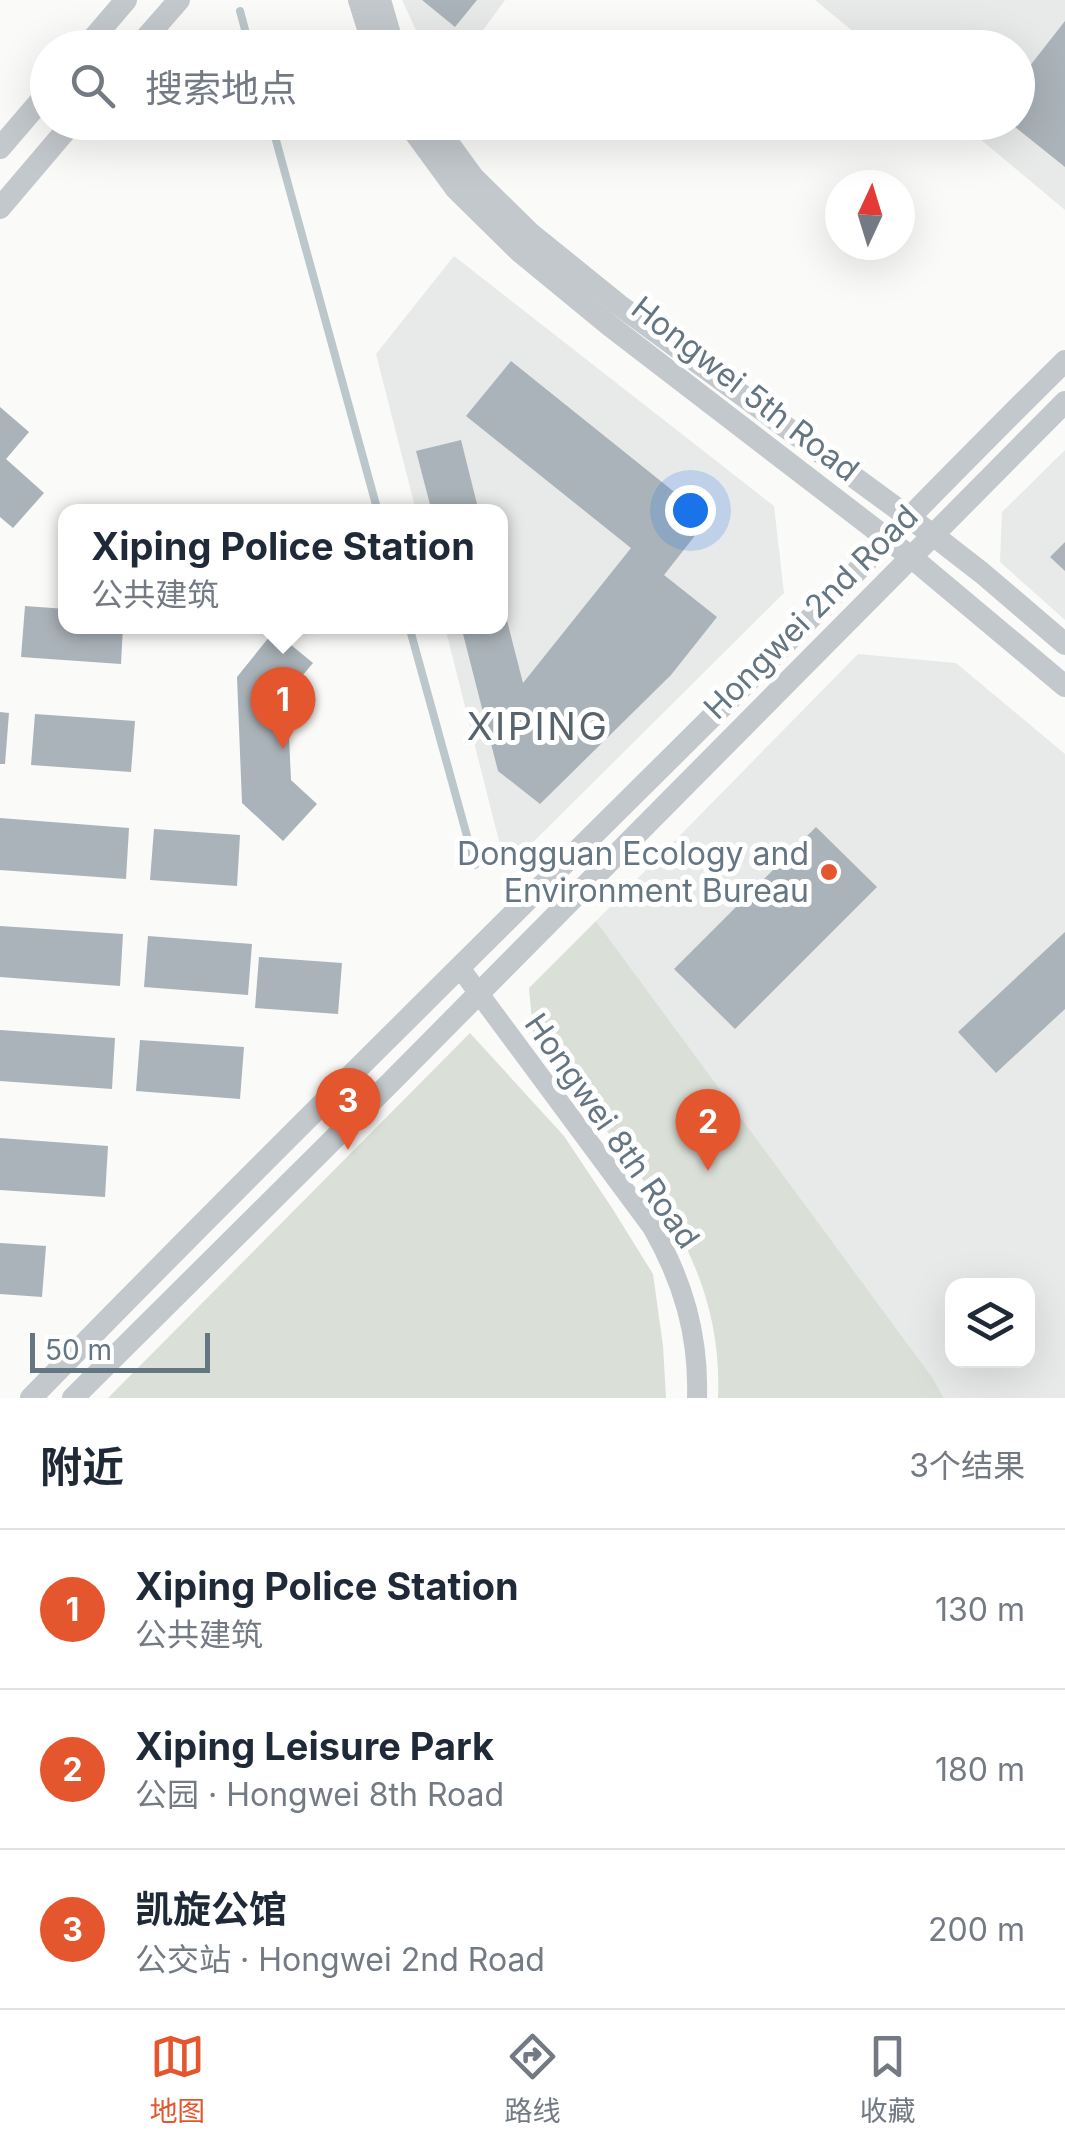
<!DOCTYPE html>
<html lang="zh">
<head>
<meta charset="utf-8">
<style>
	:root { --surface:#fff; --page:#f6f6f7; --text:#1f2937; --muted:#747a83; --line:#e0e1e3; --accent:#e4572e }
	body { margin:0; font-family:Inter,"Noto Sans SC",sans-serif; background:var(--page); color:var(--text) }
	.controls { position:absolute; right:30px; bottom:30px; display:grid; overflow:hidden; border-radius:20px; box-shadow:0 10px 40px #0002 }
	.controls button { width:90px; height:90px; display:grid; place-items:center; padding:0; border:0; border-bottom:2px solid var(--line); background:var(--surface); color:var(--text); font:50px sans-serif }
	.compass { position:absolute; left:825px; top:170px; width:90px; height:90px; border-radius:50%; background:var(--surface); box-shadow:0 10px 40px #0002; rotate:4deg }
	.scale { position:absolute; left:30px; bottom:25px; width:180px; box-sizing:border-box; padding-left:10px; border:5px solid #657683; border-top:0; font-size:28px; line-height:35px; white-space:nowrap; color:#657683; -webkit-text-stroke:8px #fff; paint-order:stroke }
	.you { position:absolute; left:690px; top:510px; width:35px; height:35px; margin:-25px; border:8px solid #fff; border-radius:50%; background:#1a73e8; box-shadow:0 0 0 15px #1a73e833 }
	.badge { display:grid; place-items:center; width:65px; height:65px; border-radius:50%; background:var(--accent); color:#fff; font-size:32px; font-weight:700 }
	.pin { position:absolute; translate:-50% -82px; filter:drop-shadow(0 2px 5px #0008) }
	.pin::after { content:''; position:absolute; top:52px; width:35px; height:30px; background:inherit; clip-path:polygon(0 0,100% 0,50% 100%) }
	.popup { position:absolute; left:58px; top:504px; width:450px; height:130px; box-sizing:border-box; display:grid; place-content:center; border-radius:20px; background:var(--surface); filter:drop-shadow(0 2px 8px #0005); font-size:32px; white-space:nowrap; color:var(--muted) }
	.popup b { font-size:38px; color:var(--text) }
	.popup::after { content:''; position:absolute; left:50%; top:100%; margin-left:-20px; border:20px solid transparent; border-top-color:var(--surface) }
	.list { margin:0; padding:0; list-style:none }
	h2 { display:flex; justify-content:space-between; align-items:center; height:130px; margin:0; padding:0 40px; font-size:42px }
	h2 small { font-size:32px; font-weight:400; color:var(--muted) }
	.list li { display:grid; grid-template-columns:65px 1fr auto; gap:30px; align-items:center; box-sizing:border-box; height:160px; padding:0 40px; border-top:2px solid var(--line) }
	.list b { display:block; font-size:38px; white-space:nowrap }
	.list p { margin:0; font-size:32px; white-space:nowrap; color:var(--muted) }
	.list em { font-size:32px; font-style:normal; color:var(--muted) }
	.icon { flex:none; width:55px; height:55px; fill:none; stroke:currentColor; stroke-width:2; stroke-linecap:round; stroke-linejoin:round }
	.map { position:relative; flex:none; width:1065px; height:1398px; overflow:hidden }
	.search { position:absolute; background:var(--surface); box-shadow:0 10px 40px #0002; left:30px; right:30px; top:30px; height:110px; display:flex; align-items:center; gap:25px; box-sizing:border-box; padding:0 35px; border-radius:55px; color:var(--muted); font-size:38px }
	.sheet { height:610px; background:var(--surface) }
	nav { display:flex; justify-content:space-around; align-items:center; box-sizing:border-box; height:140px; border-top:2px solid var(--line); background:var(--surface); font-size:28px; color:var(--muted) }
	nav a { display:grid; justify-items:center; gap:5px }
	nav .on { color:var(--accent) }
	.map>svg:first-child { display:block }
	.built { fill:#e8e9e9; fill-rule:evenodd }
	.green { fill:#dadfd7 }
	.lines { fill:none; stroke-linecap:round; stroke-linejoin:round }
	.stream { stroke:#bbc7cb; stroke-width:8 }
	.building { fill:#aab3b9 }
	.minor { stroke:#c3c8cc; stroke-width:20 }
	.tertiary { stroke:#c3c8cc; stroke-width:22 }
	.poi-dot { fill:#e4572e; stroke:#fff; stroke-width:4 }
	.labels { text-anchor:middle; stroke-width:10; stroke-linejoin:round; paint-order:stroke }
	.street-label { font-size:32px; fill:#657683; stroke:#fff }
	.poi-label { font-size:32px; fill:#657683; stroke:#fff; text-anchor:end }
	.quarter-label { font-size:38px; letter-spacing:2.5px; fill:#57646e; stroke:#fff }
</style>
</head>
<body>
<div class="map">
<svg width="1065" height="1398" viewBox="0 0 1065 1398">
	<rect width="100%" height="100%" fill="#fafaf8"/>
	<g class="built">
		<path d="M 402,0 L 505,0 L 470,48 L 424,47 Z"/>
		<path d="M 815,0 L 1065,0 L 1065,210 L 961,123 L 1018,122 L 1018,48 L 872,47 Z"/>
		<path d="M 454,256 L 774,506 L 784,593 L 506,869 L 445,627 L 500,626 L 500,512 L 416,511 L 376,354 Z"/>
		<path d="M 1065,450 L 1065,620 L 1000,562 L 1002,512 Z"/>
		<path d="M 858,654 L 956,663 L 1065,754 L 1065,1398 L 944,1398 L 932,1377 L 596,921 ZM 952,1286 L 1028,1286 L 1028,1360 L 952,1360 Z"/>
	</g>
	<g class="green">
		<path d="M 596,921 L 932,1377 L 944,1398 L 718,1398 C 721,1331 703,1273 669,1215 L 533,1031 L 529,988 Z"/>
		<path d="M 470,1033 L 564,1136 L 612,1208 L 653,1274 L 663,1346 L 666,1398 L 108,1398 Z"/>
	</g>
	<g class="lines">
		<g class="stream">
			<path d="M 240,11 L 250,48"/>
			<path d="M 271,122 L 378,512"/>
			<path d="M 409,626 L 475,865"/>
		</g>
	</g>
	<g class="building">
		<path d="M 422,0 L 477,0 L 455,27 Z"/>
		<path d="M 1065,21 L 1065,167 L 1009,122 L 1018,122 L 1018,81 Z"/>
		<path d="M 511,361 L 708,519 L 664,575 L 717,617 L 671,675 L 540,804 L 498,771 L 461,626 L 500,626 L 502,601 L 523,683 L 631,548 L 466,416 Z"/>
		<path d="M 0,407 L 29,432 L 6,459 L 44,493 L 13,528 L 0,517 Z"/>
		<path d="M 461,440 L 479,512 L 432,512 L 416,451 Z"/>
		<path d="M 1065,542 L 1065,571 L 1050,557 Z"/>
		<path d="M 25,606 L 66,609 L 66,626 L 123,626 L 121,664 L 21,657 Z"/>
		<path d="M 274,631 L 313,663 L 287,694 L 291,780 L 317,804 L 283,841 L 242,803 L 237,677 Z"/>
		<path d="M 0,712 L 9,713 L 5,764 L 0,764 Z"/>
		<path d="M 35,714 L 135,721 L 131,772 L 31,765 Z"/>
		<path d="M 0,818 L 129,828 L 126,879 L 0,870 Z"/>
		<path d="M 816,827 L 877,887 L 735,1029 L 674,969 Z"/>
		<path d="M 154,829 L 240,835 L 237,886 L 150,880 Z"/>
		<path d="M 0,926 L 123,934 L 120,986 L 0,977 Z"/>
		<path d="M 1065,932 L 1065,1009 L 996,1073 L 958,1032 Z"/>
		<path d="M 148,936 L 252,944 L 248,995 L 144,987 Z"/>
		<path d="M 259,957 L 342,963 L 338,1014 L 255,1008 Z"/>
		<path d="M 0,1030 L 115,1038 L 112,1089 L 0,1081 Z"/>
		<path d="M 140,1040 L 244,1047 L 240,1099 L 136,1091 Z"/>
		<path d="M 0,1138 L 108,1146 L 105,1197 L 0,1190 Z"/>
		<path d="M 0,1243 L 46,1246 L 42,1297 L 0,1294 Z"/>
	</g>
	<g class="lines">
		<path class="minor" d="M 460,968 L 652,1227 C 683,1281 699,1335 697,1398"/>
		<g class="tertiary">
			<path d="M 359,0 L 374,48"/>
			<path d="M 380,0 L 394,48"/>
			<path d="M 85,48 L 126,0"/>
			<path d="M 137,48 L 179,0"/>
			<path d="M 407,122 L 456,189 L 519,251 L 609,325 L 911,557 L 1065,686"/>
			<path d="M 433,122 L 473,177 L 530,233 L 619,305 L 933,535 L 982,573 L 1065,644"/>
			<path d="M 0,148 L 48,92"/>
			<path d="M 0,208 L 73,122"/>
			<path d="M 31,1398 C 261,1162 497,931 730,699 C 843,587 952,472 1065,361"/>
			<path d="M 73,1398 L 389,1084 L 1065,402"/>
		</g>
	</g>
	<circle class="poi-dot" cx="829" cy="872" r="10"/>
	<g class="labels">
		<g class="street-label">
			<text transform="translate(745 389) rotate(38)" y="11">Hongwei 5th Road</text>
			<text transform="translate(811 612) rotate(-45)" y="11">Hongwei 2nd Road</text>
			<text transform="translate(612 1131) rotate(55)" y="11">Hongwei 8th Road</text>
		</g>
		<g class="poi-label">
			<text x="809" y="865">Dongguan Ecology and<tspan x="809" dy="37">Environment Bureau</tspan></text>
		</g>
		<g class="quarter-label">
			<text x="538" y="740">XIPING</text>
		</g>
	</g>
</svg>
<div class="controls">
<button><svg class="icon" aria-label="layers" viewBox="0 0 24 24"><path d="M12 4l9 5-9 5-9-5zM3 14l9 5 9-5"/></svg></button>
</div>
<svg class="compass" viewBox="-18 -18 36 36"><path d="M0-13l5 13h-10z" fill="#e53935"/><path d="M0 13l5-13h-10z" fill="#747a83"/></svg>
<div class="scale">50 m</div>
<div class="you"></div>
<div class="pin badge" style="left:283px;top:749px">1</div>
<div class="popup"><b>Xiping Police Station</b>公共建筑</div>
<div class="pin badge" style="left:708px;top:1171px">2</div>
<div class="pin badge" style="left:348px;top:1150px">3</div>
<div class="search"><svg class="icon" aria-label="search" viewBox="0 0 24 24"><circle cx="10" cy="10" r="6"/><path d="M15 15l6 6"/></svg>搜索地点</div>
</div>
<section class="sheet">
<h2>附近<small>3个结果</small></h2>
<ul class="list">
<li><span class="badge">1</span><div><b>Xiping Police Station</b><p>公共建筑</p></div><em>130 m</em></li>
<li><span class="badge">2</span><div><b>Xiping Leisure Park</b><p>公园 · Hongwei 8th Road</p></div><em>180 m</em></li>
<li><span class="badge">3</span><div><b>凯旋公馆</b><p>公交站 · Hongwei 2nd Road</p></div><em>200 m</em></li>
</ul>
</section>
<nav>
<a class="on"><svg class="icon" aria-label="map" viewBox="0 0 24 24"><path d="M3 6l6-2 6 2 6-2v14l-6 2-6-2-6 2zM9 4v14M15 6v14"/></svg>地图</a>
<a><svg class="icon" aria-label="directions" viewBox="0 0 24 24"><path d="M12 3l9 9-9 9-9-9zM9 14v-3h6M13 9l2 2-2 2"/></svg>路线</a>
<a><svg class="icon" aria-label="saved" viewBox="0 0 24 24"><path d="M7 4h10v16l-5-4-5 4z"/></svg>收藏</a>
</nav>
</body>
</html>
